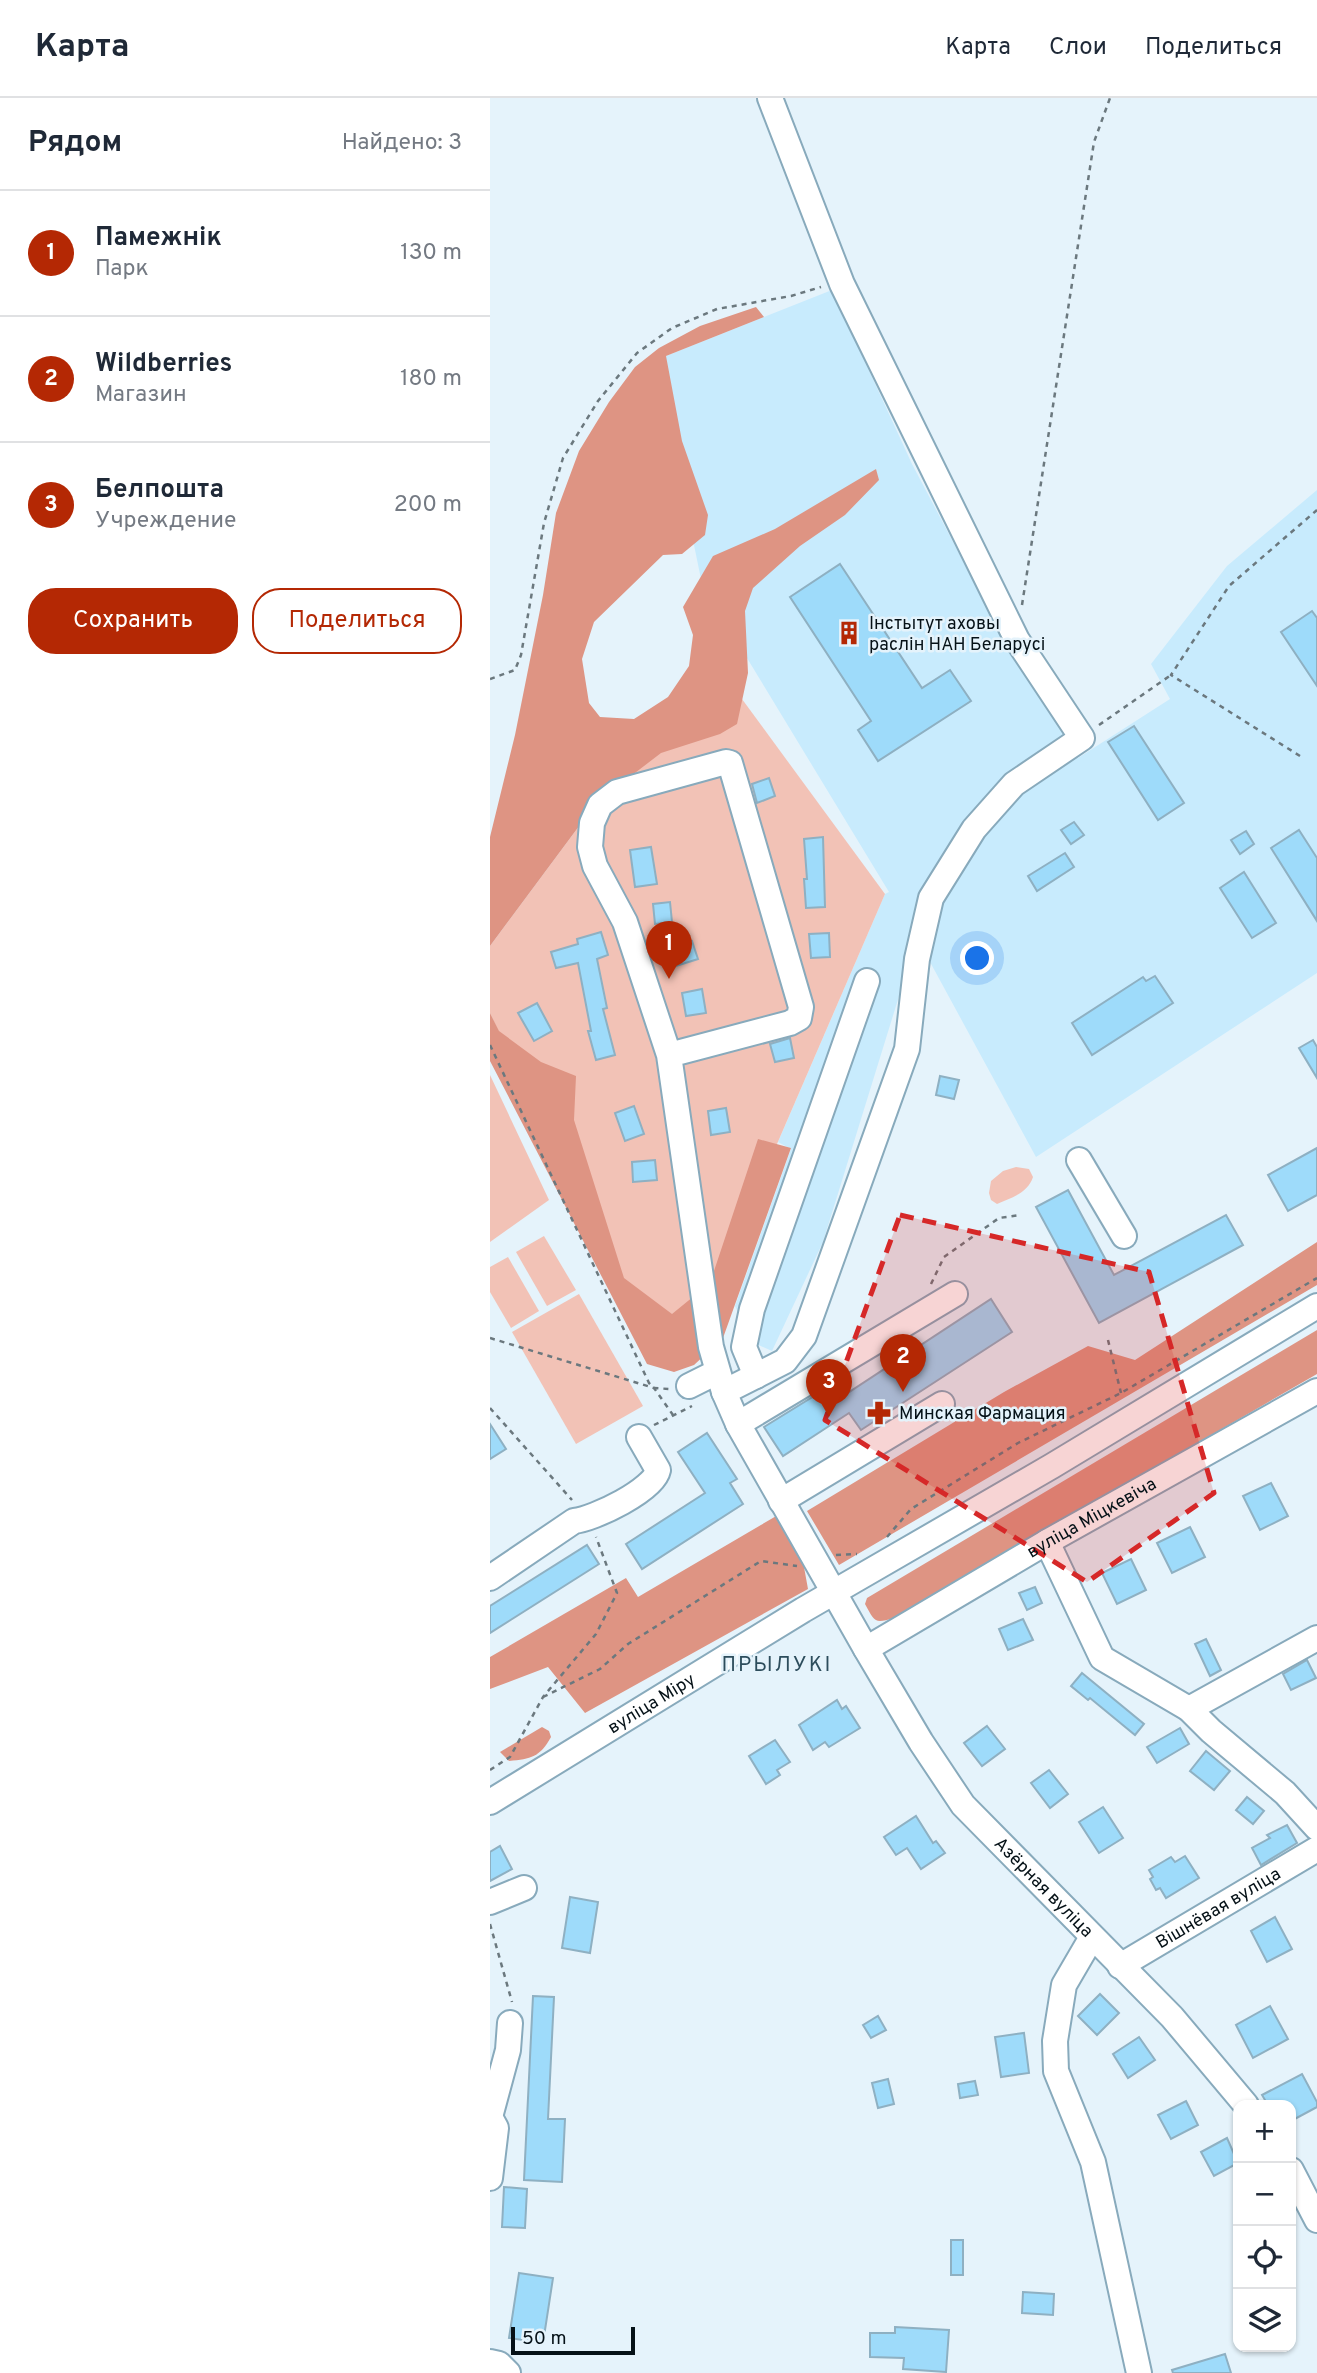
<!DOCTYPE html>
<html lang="ru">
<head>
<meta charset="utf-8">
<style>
	:root { --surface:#fff; --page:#f6f6f7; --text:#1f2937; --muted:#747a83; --line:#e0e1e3; --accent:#b42804 }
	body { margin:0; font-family:Overpass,sans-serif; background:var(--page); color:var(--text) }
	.controls { position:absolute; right:21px; bottom:21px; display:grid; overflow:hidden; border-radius:14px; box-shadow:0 2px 5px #0004 }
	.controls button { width:63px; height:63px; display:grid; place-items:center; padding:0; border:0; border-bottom:2px solid var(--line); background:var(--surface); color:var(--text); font:35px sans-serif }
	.scale { position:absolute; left:21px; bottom:18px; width:124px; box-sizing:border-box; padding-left:7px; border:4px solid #051117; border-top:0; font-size:19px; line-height:24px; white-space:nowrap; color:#051117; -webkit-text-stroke:5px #e5f3fb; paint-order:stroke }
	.you { position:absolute; left:488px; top:861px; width:24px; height:24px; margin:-18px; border:5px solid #fff; border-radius:50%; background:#1a73e8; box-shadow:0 0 0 10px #1a73e833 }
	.badge { display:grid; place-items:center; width:46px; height:46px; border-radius:50%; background:var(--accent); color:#fff; font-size:23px; font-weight:700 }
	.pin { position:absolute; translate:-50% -58px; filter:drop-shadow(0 2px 4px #0008) }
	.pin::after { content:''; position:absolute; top:37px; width:24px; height:21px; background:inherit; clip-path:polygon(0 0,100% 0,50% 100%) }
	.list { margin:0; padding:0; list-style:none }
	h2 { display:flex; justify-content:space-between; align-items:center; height:91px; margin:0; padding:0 28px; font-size:30px }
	h2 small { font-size:23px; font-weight:400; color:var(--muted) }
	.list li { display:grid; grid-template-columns:46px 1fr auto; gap:21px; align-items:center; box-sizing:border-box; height:126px; padding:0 28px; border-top:2px solid var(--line) }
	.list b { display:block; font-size:26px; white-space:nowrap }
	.list p { margin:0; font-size:23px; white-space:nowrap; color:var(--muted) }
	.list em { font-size:23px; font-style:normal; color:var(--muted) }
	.actions { display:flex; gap:14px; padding:21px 28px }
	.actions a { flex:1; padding:16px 0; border:2px solid var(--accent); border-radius:28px; text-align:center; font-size:24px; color:var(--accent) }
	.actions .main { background:var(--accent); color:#fff }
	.icon { flex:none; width:38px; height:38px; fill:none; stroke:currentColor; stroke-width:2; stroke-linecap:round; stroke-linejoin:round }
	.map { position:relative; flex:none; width:827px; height:2275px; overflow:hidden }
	header { display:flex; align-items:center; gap:42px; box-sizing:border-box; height:98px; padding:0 35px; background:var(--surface); border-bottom:2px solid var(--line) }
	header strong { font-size:33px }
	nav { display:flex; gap:38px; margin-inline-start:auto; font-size:24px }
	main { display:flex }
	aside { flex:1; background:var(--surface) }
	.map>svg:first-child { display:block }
	.built { fill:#c8ebfd }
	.green { fill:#f2c2b6 }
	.forest { fill:#de9483 }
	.building { fill:#9edbfa; stroke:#8eb0c2; stroke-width:2 }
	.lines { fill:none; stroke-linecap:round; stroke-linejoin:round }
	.minor-casing { stroke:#88aabc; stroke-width:28 }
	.path { stroke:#6b787e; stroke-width:2.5; stroke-dasharray:5 5; stroke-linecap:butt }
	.minor { stroke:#fff; stroke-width:24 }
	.marked { fill:#d62828; fill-opacity:0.2; stroke:#d62828; stroke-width:5; stroke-dasharray:14 9; stroke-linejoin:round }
	.labels { text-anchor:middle; stroke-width:5; stroke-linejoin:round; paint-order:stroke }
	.poi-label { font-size:18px; fill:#051117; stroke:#e5f3fb; text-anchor:start }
	.street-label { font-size:18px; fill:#051117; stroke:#e5f3fb }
	.quarter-label { font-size:21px; letter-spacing:2px; fill:#2d4d5c; stroke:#e5f3fb }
</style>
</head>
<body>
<header>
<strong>Карта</strong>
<nav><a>Карта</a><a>Слои</a><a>Поделиться</a></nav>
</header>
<main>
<aside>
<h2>Рядом<small>Найдено: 3</small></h2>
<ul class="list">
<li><span class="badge">1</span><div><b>Памежнік</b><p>Парк</p></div><em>130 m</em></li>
<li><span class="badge">2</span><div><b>Wildberries</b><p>Магазин</p></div><em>180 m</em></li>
<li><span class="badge">3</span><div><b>Белпошта</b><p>Учреждение</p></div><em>200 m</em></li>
</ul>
<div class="actions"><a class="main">Сохранить</a><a>Поделиться</a></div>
</aside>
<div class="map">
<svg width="827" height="2275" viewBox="0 0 827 2275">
	<rect width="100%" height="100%" fill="#e5f3fb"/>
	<path class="built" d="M 342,192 L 422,366 L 517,546 L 588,660 L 680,601 L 661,566 L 737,468 L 827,392 L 827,875 L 546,1059 L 427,840 L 333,1144 L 282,1253 L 262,1244 L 245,1208 L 301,1051 L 288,1044 L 395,796 L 399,794 L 212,486 L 166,262 Z"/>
	<g class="green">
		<path d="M 227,567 L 395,796 L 214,1215 L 149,1236 L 0,915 L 0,848 L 107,704 Z"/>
		<path d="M 0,977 L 59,1102 L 0,1144 Z"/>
		<path d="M 526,1069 L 539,1071 L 543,1079 C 538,1095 521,1100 507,1106 L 501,1102 L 499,1095 L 501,1083 L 513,1073 Z"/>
		<path d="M 54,1138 L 86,1192 L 57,1208 L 26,1154 Z"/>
		<path d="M 18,1159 L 49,1213 L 21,1230 L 0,1194 L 0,1169 Z"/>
		<path d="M 89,1196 L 153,1308 L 86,1346 L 22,1234 Z"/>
	</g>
	<g class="forest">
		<path d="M 266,209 L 274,219 L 176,258 L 192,343 L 218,417 L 215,437 L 192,456 L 173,457 L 104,524 L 92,561 L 99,605 L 110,619 L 144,621 L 178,599 L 199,568 L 203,537 L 193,509 L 223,458 L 285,431 L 386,371 L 389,382 L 355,417 L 310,448 L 263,490 L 255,513 L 258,575 L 247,626 L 230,636 L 171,655 L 107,704 L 0,848 L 0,739 L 25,637 L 53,497 L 66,415 L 89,353 L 119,304 L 145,269 L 169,250 L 210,228 Z"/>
		<path d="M 0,915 L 9,933 L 51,964 L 86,978 L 84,1022 L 134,1180 L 182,1216 L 220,1185 L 268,1041 L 301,1050 L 233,1240 L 204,1267 L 184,1274 L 157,1266 L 0,963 Z"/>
		<path d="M 827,1144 L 827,1187 L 349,1467 L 317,1413 L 514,1294 L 598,1248 L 645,1262 Z"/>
		<path d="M 827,1232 L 827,1276 L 404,1520 C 384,1526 385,1524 375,1506 L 377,1500 Z"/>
		<path d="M 288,1417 L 312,1458 L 318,1491 L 95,1615 L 58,1569 L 0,1591 L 0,1559 L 136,1480 L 148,1499 Z"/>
		<path d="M 52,1629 L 59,1633 L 61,1639 C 50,1659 41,1661 19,1663 L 10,1654 Z"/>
	</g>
	<g class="building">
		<path d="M 350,466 L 432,590 L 460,572 L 481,603 L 388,663 L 368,632 L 381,623 L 300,499 Z"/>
		<path d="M 822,513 L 827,520 L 827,588 L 791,534 Z"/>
		<path d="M 644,628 L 694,705 L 668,722 L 618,644 Z"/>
		<path d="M 279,680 L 285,698 L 267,705 L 262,686 Z"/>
		<path d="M 584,724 L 594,737 L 581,746 L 571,732 Z"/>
		<path d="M 809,732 L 827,760 L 827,823 L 781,750 Z"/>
		<path d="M 756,733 L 764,746 L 750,756 L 741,742 Z"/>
		<path d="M 333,739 L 335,809 L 316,810 L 314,781 L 317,781 L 314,741 Z"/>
		<path d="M 161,749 L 167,786 L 145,789 L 140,752 Z"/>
		<path d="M 575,755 L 584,769 L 547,793 L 538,778 Z"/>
		<path d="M 754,774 L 786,825 L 762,840 L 730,790 Z"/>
		<path d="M 180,804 L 182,824 L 165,826 L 163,806 Z"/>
		<path d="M 111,834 L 118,857 L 107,861 L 117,910 L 113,911 L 125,957 L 106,962 L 98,933 L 101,933 L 88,865 L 66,870 L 61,854 L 88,846 L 87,841 Z"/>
		<path d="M 339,835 L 340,859 L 321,860 L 319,836 Z"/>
		<path d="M 202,843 L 208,861 L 186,868 L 181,849 Z"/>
		<path d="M 665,878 L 683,905 L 602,957 L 582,925 L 653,879 L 656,883 Z"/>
		<path d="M 212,891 L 216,915 L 196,918 L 192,895 Z"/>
		<path d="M 47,905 L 62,933 L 44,943 L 28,915 Z"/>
		<path d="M 300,940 L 304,960 L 285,964 L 280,946 Z"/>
		<path d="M 823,942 L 827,949 L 827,980 L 809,950 Z"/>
		<path d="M 450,978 L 469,982 L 464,1001 L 446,997 Z"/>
		<path d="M 144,1008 L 154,1036 L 135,1043 L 125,1015 Z"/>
		<path d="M 236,1010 L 240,1034 L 221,1037 L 218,1013 Z"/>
		<path d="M 827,1050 L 827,1097 L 798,1113 L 778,1077 Z"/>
		<path d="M 165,1062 L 167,1082 L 143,1084 L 142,1064 Z"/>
		<path d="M 578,1092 L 624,1177 L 736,1117 L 753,1147 L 609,1225 L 546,1109 Z"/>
		<path d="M 501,1201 L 522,1234 L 371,1332 L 359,1315 L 293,1358 L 274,1329 L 342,1287 L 350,1300 Z"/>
		<path d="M 0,1326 L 16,1351 L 0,1361 Z"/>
		<path d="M 217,1335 L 247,1381 L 240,1385 L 253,1406 L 152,1471 L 136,1446 L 215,1395 L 188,1354 Z"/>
		<path d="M 781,1385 L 798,1418 L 770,1432 L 753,1398 Z"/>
		<path d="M 700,1429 L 715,1459 L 682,1475 L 667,1445 Z"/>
		<path d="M 97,1447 L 109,1466 L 0,1535 L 0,1508 Z"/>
		<path d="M 641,1461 L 656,1492 L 627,1506 L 612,1475 Z"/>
		<path d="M 545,1489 L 552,1505 L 537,1512 L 529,1495 Z"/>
		<path d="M 533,1521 L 543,1542 L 518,1552 L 509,1531 Z"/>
		<path d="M 716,1541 L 731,1572 L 720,1578 L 705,1546 Z"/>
		<path d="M 817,1562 L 826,1580 L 801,1592 L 793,1576 Z"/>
		<path d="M 592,1575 L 654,1626 L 645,1637 L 600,1600 L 598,1602 L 581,1588 Z"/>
		<path d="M 347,1602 L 352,1611 L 356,1608 L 370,1630 L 339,1649 L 335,1644 L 323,1652 L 309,1627 Z"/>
		<path d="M 497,1628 L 515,1651 L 492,1668 L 474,1645 Z"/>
		<path d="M 690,1630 L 699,1646 L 667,1665 L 657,1649 Z"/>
		<path d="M 285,1642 L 300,1664 L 287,1672 L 290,1677 L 276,1686 L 259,1658 Z"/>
		<path d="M 716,1653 L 740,1673 L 724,1692 L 700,1673 Z"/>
		<path d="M 559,1672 L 578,1696 L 560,1710 L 541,1685 Z"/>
		<path d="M 757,1699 L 774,1713 L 763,1726 L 746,1712 Z"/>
		<path d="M 613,1709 L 633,1740 L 609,1755 L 589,1724 Z"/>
		<path d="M 426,1718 L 443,1745 L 446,1743 L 455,1755 L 431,1771 L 417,1750 L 406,1757 L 394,1739 Z"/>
		<path d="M 797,1727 L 807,1745 L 771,1767 L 762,1750 L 780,1740 L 777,1737 Z"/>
		<path d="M 10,1748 L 22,1771 L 0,1783 L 0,1754 Z"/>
		<path d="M 695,1758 L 709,1780 L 676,1800 L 670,1790 L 666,1792 L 660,1781 L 663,1779 L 659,1772 L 681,1759 L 685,1764 Z"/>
		<path d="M 80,1799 L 108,1804 L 100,1855 L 72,1850 Z"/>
		<path d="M 785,1819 L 802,1851 L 777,1864 L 761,1833 Z"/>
		<path d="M 610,1896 L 629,1915 L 607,1937 L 588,1918 Z"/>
		<path d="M 43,1898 L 64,1899 L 58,2021 L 75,2021 L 72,2084 L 34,2082 Z"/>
		<path d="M 780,1908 L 798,1941 L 763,1960 L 746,1927 Z"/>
		<path d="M 388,1918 L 396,1932 L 381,1940 L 373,1927 Z"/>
		<path d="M 534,1935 L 539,1975 L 511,1979 L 505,1939 Z"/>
		<path d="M 649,1939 L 665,1962 L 638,1980 L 623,1956 Z"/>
		<path d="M 812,1976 L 827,2004 L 827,2009 L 801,2023 L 801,2007 L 778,2007 L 772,1997 Z"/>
		<path d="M 398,1981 L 404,2006 L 388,2010 L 382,1985 Z"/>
		<path d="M 485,1983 L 488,1997 L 470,2000 L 468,1986 Z"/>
		<path d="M 696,2003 L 708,2027 L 681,2041 L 668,2017 Z"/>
		<path d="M 737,2040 L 748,2065 L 724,2078 L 711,2054 Z"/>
		<path d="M 14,2089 L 37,2091 L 35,2130 L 12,2129 Z"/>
		<rect x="461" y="2142" width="12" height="35"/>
		<path d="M 29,2175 L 63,2180 L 53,2245 L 19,2240 Z"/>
		<path d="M 533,2194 L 564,2196 L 563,2217 L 532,2215 Z"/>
		<path d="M 405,2229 L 459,2232 L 456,2274 L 413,2271 L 414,2260 L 380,2259 L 380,2235 L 405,2235 Z"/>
		<path d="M 735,2256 L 741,2275 L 683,2275 L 682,2272 Z"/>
	</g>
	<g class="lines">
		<g class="minor-casing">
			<g id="minor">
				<path id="s1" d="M 179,957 L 135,824 L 105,768 L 100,749 L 102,725 L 110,707 L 127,694 L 236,664 L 240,665 L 311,909 L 309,920 L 300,925 L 179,957 L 221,1249 L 234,1294 L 248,1326 L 376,1551 L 431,1644 L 473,1707 L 682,1919 L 756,2007"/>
				<path d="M 589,1062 L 634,1138"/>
				<path d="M 266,1278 L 254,1249 L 262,1211 L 377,883"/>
				<path d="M 199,1288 L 227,1274"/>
				<path d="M 234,1294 L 295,1263 L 314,1238 L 417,951 L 427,861 L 441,800 L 484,731 L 524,686 L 592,640 L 527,542 L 352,186 L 280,0"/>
				<path d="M 248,1326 L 465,1196"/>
				<path d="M 291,1403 L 452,1306"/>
				<path d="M 557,1444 L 612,1560 L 699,1611 L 721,1633 L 795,1695 L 827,1730"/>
				<path d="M 0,1480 L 84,1423 C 104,1421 164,1392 168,1372 L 149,1339"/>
				<path id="s2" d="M 376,1551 L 557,1444 L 827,1293"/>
				<path d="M 699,1611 L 827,1540"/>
				<path id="s3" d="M 0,1704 L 313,1512 L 562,1368 L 827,1208"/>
				<path d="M 0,1804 L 34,1790"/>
				<path d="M 602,1839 L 574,1887 L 565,1943 L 566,1973 L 603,2064 L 649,2275"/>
				<path id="s4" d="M 630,1868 L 827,1751"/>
				<path d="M 0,2019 L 18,1952 L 20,1925"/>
				<path d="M 0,2019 L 6,2030 L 0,2080"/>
				<path d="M 801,2072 L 827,2122"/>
				<path d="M 0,2264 L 9,2266 L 18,2275"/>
			</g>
		</g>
		<g class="path">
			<path d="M 532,507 L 604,44 L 620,0"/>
			<path d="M 0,581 L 25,572 L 31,557 L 54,425 L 73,360 L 108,303 L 147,255 L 182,230 L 227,211 L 301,198 L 331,189"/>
			<path d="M 609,627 L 681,577"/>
			<path d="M 810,658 L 681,577 L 739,488 L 827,412"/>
			<path d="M 0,947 L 159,1285 L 164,1290 L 179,1291"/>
			<path d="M 441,1186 L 454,1159 L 509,1120 L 530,1117"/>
			<path d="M 0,1240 L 164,1290 L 183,1317"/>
			<path d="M 618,1242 L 631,1295"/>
			<path d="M 0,1310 L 82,1402"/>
			<path d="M 164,1327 L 202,1308"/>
			<path d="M 397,1439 L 421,1411 L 528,1345 L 631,1295 L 827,1180"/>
			<path d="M 346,1457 L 367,1456"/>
			<path d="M 53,1599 L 110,1571 L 138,1546 L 271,1463 L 307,1468"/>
			<path d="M 0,1672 L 20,1659 L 53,1599 L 106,1536 L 127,1495 L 106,1439"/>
			<path d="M 0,1826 L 22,1904"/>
		</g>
		<use href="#minor" class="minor"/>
	</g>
	<path class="marked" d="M 410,1117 L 659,1174 L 724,1395 L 597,1484 L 335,1322 Z"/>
	<defs>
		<g id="building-bare" transform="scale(1.89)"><path d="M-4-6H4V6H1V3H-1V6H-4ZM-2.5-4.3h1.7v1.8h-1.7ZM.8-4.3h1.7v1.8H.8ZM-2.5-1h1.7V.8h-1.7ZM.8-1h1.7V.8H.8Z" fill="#b42804" stroke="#e5f3fb" stroke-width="2.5" paint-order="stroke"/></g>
		<g id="pharmacy-bare" transform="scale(1.89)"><path d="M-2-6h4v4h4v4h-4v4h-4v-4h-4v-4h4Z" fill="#b42804" stroke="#e5f3fb" stroke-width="2.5" paint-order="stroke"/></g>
	</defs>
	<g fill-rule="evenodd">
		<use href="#building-bare" x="359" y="535"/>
		<use href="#pharmacy-bare" x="389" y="1315"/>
	</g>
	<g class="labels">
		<g class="poi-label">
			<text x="379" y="531">Інстытут аховы<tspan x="379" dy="21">раслін НАН Беларусі</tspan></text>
			<text x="409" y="1321">Минская Фармация</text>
		</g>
		<g class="street-label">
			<text dy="6" stroke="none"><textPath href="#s2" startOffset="261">вуліца Міцкевіча</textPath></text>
			<text dy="6" stroke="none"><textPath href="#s3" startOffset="189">вуліца Міру</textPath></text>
			<text dy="6" stroke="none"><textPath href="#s1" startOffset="1741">Азёрная вуліца</textPath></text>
			<text dy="6" stroke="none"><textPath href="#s4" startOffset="114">Вішнёвая вуліца</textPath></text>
		</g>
		<g class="quarter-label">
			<text x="287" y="1573">ПРЫЛУКІ</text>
		</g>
	</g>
</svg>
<div class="controls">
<button>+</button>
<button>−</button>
<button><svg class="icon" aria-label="locate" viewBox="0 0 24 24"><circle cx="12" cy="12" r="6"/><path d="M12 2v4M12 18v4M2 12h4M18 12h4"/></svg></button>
<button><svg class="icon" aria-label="layers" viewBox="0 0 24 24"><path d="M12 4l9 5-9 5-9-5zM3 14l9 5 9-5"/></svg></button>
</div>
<div class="scale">50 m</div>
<div class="you"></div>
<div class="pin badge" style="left:179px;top:881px">1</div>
<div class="pin badge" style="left:413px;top:1294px">2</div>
<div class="pin badge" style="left:339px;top:1319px">3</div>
</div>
</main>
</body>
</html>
